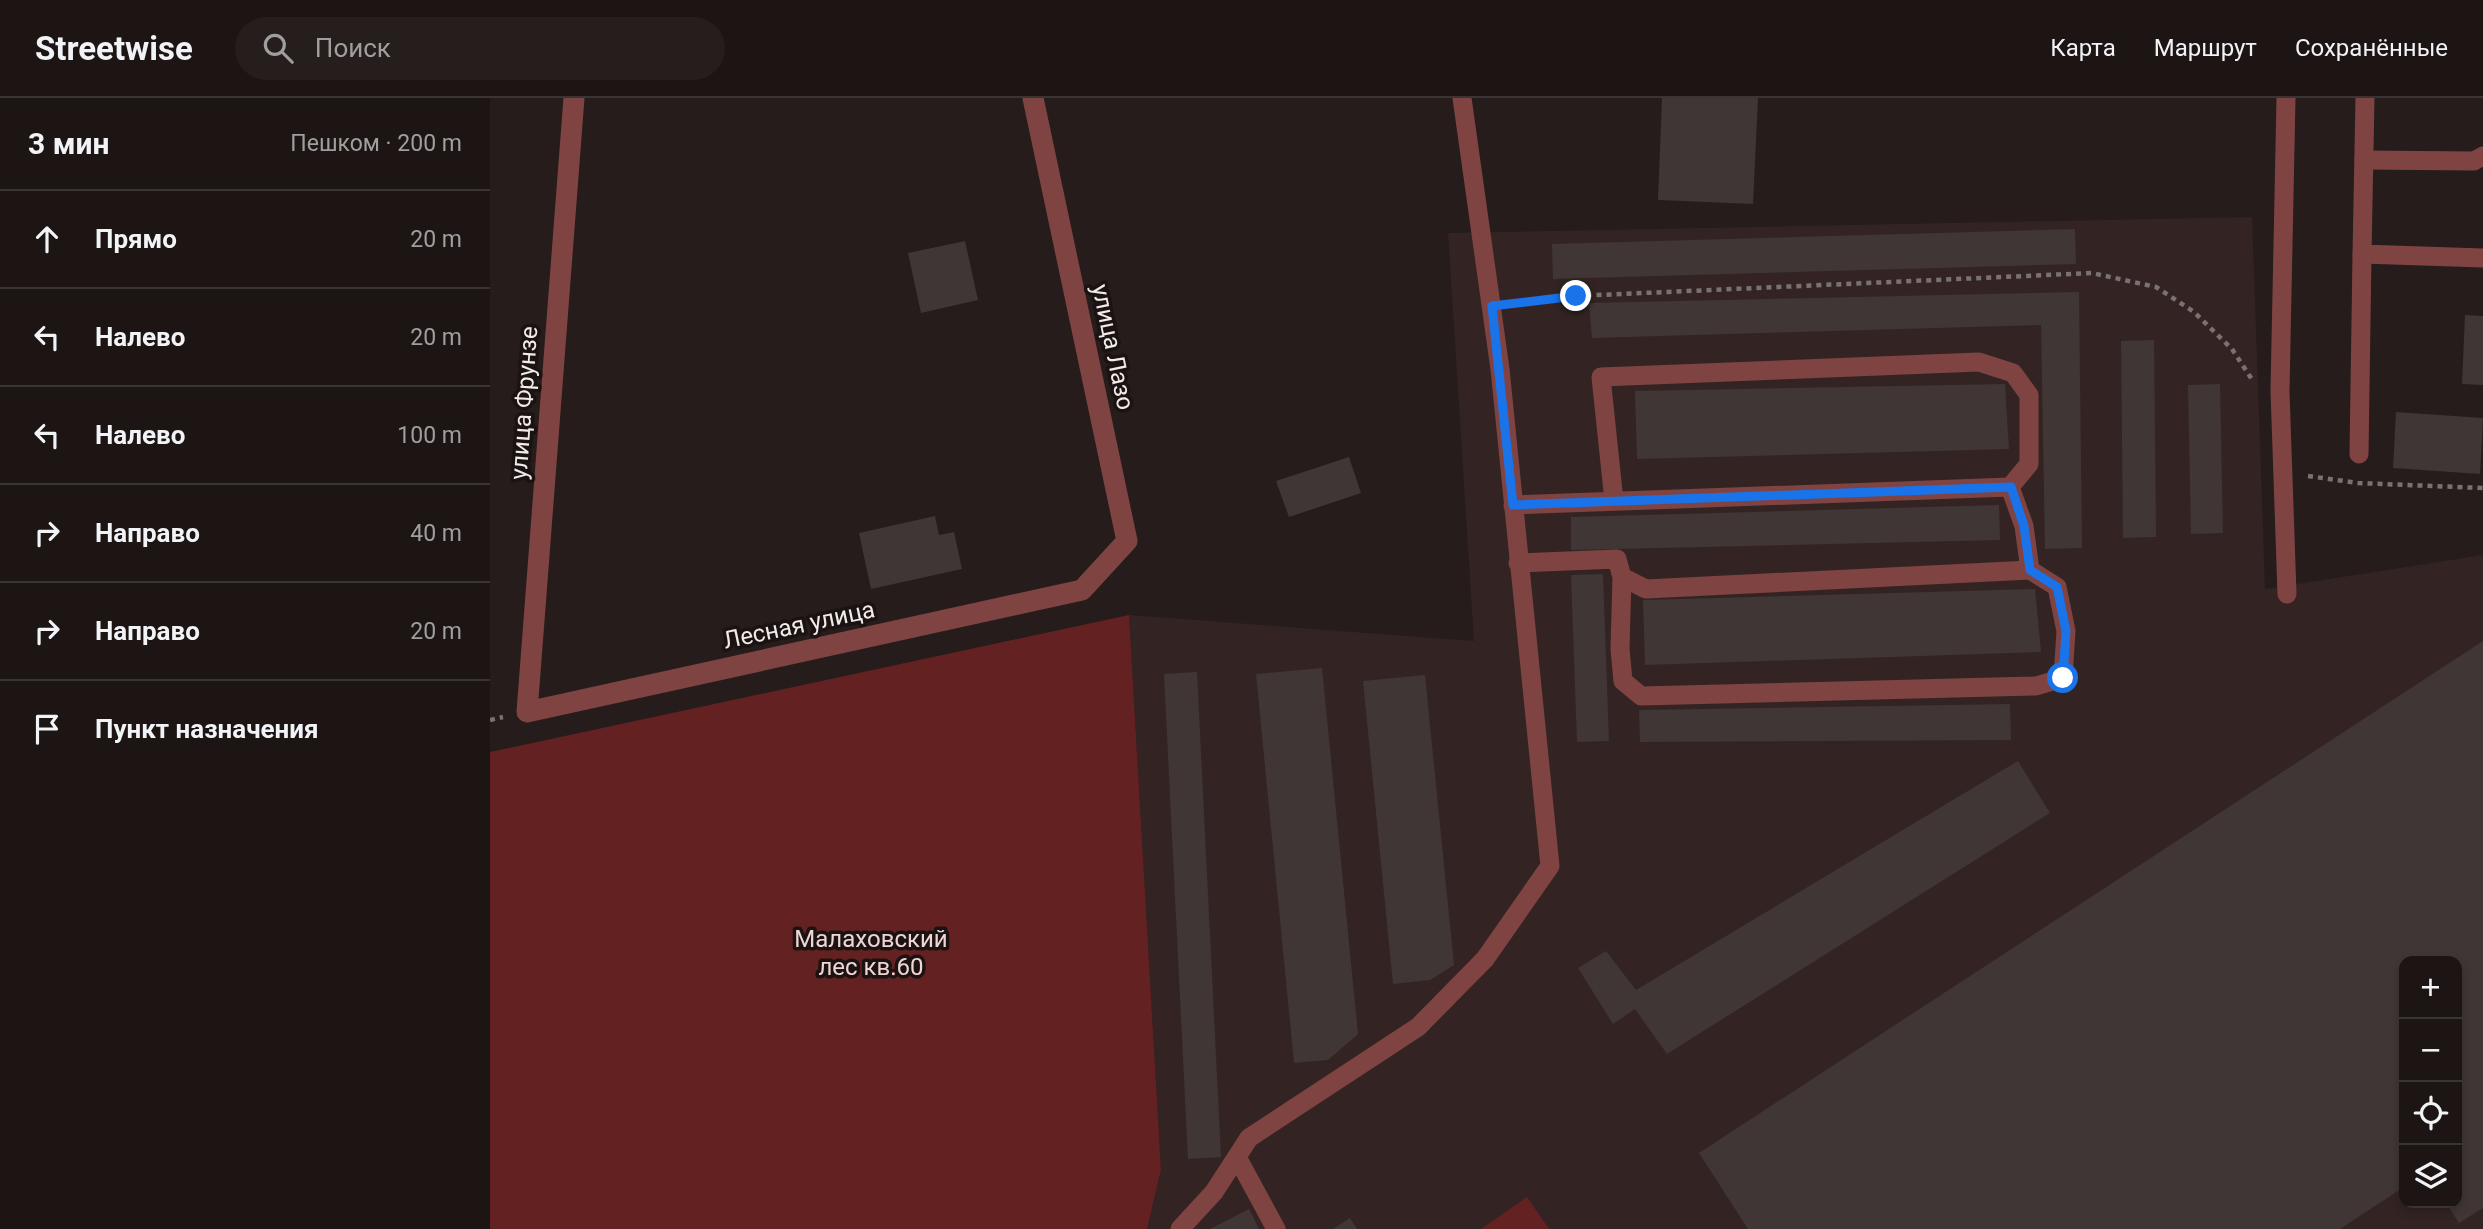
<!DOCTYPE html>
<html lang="ru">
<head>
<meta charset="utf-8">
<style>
	:root { --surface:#1c1514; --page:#251e1d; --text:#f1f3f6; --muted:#a09fa0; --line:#3a3434 }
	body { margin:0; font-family:Roboto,sans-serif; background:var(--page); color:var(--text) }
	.controls { position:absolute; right:21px; bottom:21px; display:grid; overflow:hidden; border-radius:14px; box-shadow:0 4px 10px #0003 }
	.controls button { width:63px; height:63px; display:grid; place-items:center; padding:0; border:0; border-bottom:2px solid var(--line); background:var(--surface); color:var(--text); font:35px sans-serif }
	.stop { position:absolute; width:21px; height:21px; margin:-16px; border:5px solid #1a73e8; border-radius:50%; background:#fff }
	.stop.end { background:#1a73e8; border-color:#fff; box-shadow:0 2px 7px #0008 }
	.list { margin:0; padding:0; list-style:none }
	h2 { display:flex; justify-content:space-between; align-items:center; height:91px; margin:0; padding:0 28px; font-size:30px }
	h2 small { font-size:23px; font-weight:400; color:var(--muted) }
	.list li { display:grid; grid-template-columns:46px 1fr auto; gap:21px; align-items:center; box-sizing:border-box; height:98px; padding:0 28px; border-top:2px solid var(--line) }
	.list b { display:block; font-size:26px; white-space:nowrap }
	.list em { font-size:23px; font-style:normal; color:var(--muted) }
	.icon { flex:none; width:38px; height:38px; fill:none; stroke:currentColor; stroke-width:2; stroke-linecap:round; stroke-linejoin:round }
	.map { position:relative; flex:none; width:1993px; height:1131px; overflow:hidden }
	header { display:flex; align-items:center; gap:42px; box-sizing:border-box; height:98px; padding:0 35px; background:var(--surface); border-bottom:2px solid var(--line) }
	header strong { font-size:33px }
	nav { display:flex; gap:38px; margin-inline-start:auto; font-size:24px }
	.search { width:490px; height:63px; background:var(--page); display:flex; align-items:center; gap:18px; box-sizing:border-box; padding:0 24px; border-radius:38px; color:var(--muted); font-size:26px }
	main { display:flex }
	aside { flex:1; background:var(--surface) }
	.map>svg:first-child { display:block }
	.built { fill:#332423; fill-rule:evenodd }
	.green { fill:#642122 }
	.building { fill:#3f3635 }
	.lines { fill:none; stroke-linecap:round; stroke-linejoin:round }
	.path { stroke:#7a7272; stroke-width:4.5; stroke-dasharray:5 5; stroke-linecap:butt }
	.lane { stroke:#7f4442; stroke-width:19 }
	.street { stroke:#7f4442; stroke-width:21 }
	.route { stroke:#1a73e8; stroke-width:9 }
	.labels { text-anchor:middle; stroke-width:7; stroke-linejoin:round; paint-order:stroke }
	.street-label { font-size:24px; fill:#f2ebeb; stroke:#1b1312 }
	.park-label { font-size:24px; fill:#efd5d3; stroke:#1b1312 }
</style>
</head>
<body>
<header>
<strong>Streetwise</strong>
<div class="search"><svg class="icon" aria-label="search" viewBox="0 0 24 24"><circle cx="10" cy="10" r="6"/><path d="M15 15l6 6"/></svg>Поиск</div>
<nav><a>Карта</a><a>Маршрут</a><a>Сохранённые</a></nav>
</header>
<main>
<aside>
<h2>3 мин<small>Пешком · 200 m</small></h2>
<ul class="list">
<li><svg class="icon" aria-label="ahead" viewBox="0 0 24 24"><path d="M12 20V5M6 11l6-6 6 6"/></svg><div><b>Прямо</b></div><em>20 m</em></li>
<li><svg class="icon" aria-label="left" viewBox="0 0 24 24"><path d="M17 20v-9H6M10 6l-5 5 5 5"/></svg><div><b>Налево</b></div><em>20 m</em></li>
<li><svg class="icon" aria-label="left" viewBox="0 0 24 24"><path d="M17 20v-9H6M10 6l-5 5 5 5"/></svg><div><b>Налево</b></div><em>100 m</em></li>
<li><svg class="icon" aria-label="right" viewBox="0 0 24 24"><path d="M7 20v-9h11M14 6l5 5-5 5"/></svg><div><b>Направо</b></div><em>40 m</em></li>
<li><svg class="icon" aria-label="right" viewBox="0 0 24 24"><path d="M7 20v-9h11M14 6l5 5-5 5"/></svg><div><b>Направо</b></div><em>20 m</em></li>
<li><svg class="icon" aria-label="arrive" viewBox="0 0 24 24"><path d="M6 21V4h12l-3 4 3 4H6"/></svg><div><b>Пункт назначения</b></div></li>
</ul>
</aside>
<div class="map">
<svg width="1993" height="1131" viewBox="0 0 1993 1131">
	<rect width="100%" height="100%" fill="#251c1b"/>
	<path class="built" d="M 1762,119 L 1775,491 L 1993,457 L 1993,1131 L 657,1131 L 671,1072 L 639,517 L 984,543 L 958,135 ZM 1914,863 L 1967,863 L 1967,1105 L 1914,1105 Z"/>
	<g class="green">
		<path d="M 639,517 L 671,1072 L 657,1131 L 0,1131 L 0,654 Z"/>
		<path d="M 1037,1099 L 1059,1131 L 991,1131 Z"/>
	</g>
	<g class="building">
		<path d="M 1172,0 L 1268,0 L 1263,106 L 1168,102 Z"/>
		<path d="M 1585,131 L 1586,166 L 1063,181 L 1062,146 Z"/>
		<path d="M 475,143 L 488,202 L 431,215 L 418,155 Z"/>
		<path d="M 1589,194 L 1592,450 L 1555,451 L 1551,227 L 1102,240 L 1099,205 Z"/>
		<path d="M 1975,217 L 1993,218 L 1993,287 L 1972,286 Z"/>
		<path d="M 1664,242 L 1666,439 L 1633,440 L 1631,243 Z"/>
		<path d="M 1515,286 L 1519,351 L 1147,361 L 1145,293 Z"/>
		<path d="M 1730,286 L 1733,435 L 1701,436 L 1698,287 Z"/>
		<path d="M 1906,314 L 1993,320 L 1990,376 L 1903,370 Z"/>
		<path d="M 859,359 L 871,395 L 799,419 L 786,383 Z"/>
		<path d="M 1509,407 L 1510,442 L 1081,452 L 1081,419 Z"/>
		<path d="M 445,418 L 449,437 L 464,434 L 472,471 L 381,491 L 369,435 Z"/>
		<path d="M 1113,476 L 1119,643 L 1087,644 L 1081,477 Z"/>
		<path d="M 1545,491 L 1551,554 L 1155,567 L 1153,502 Z"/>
		<path d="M 1993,543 L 1993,1110 L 1969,1125 L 1956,1105 L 1967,1105 L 1967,863 L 1914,863 L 1914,1089 L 1850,1131 L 1258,1131 L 1209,1055 Z"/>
		<path d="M 832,570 L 868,936 L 838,962 L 804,965 L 766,576 Z"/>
		<path d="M 707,574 L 731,1059 L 698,1061 L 674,576 Z"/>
		<path d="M 935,577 L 964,867 L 940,882 L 903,886 L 873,583 Z"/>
		<path d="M 1520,606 L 1521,642 L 1150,644 L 1149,612 Z"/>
		<path d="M 1528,663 L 1560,715 L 1177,956 L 1145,911 L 1123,926 L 1088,870 L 1116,853 L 1146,892 Z"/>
		<path d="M 759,1111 L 769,1131 L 720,1131 Z"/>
		<path d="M 860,1120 L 867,1131 L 843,1131 Z"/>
	</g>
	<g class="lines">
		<g class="path">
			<path d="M 1027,205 L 1086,198 L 1602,175 L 1666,189 L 1704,214 L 1742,251 L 1763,283"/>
			<path d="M 1818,378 L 1868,385 L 1993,390"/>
			<path d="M 0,622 L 13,619"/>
		</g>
		<g class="lane">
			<path d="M 1796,0 L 1790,293 L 1797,496"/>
			<path d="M 1875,0 L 1872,156 L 1993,160"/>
			<path d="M 1874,62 L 1984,63 L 1993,58"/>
			<path d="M 1869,356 L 1872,156"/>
			<path d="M 1520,389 L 1534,428 L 1540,472"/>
			<path d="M 1023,407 L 1520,389 L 1539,366 L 1539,297 L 1523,275 L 1489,264 L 1111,279 L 1124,403"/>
			<path d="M 1028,465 L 1127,461 L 1132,479 L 1156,491 L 1540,472 L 1567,489 L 1576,533 L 1573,580 L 1546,588 L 1151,598 L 1133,583 L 1130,551 L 1132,479"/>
			<path d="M 747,1059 L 786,1131"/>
			<path d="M 690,1131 L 724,1094 L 759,1040 L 928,929 L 995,861 L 1060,768 L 1010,271 L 972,0"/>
		</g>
		<path class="street" d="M 84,0 L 37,614 L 592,492 L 637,443 L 543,0"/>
	</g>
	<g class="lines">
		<path class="route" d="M 1086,198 L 1002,208 L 1023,407 L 1521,389 L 1534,428 L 1540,472 L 1567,489 L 1576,533 L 1573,580"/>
	</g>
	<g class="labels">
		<g class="street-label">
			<text transform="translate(623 249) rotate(78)" y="8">улица Лазо</text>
			<text transform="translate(34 305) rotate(-86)" y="8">улица Фрунзе</text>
			<text transform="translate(309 527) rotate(-12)" y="8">Лесная улица</text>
		</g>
		<g class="park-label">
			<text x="381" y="849">Малаховский<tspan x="381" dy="28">лес кв.60</tspan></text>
		</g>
	</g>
</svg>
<div class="controls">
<button>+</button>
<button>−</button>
<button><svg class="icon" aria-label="locate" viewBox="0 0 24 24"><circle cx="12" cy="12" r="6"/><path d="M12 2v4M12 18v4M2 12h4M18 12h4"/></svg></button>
<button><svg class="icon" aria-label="layers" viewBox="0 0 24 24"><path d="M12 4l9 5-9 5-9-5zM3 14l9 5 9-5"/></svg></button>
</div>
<div class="stop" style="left:1573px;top:580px"></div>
<div class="stop end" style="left:1086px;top:198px"></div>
</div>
</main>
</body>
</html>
